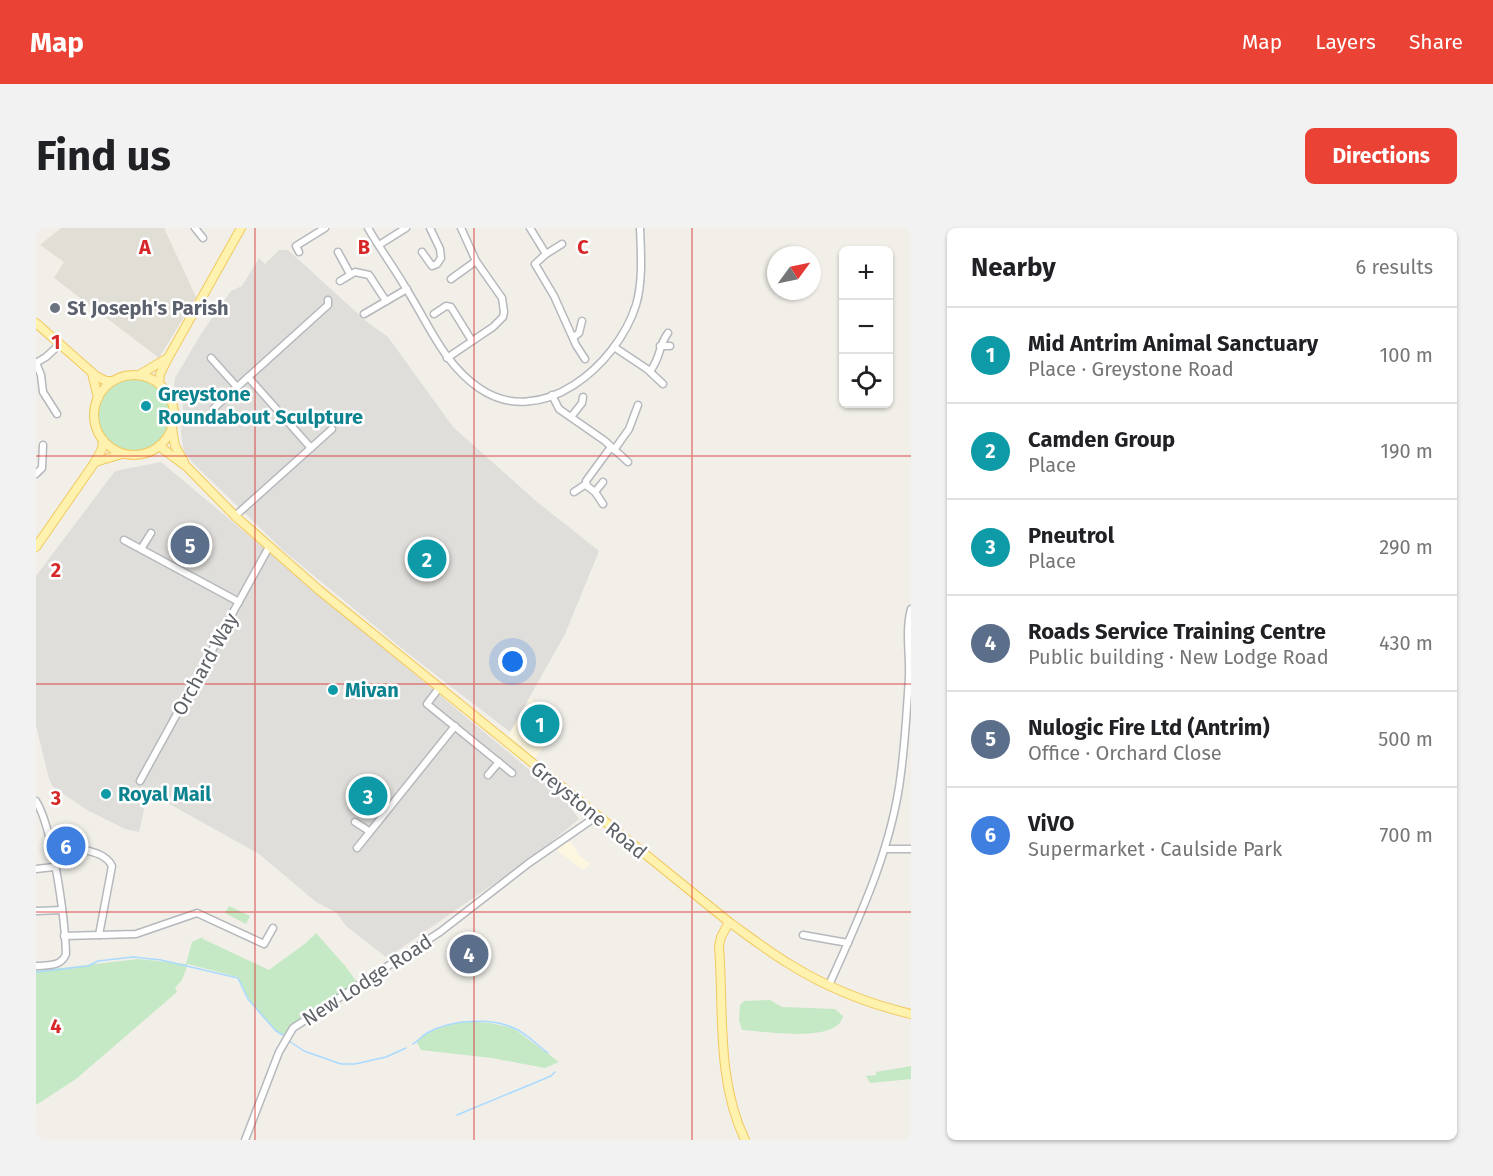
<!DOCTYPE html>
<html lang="en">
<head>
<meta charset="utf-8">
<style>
	:root { --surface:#fff; --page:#f2f2f2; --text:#202124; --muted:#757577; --line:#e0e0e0; --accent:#ea4335 }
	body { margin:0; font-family:"Fira Sans",sans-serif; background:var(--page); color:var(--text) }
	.controls { position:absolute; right:18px; top:18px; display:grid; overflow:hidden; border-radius:9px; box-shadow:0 2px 4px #0004 }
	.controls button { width:54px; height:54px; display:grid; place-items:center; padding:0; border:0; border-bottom:2px solid var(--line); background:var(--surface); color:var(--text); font:30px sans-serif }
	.compass { position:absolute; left:731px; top:18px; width:54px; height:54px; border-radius:50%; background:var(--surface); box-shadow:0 2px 4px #0004; rotate:57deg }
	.you { position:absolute; left:477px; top:434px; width:21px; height:21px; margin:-15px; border:4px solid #fff; border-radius:50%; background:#1a73e8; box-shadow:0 0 0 9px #1a73e833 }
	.badge { display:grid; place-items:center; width:39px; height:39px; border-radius:50%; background:var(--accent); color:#fff; font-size:20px; font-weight:700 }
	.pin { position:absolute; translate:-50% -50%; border:3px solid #fff; box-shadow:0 2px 6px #0006 }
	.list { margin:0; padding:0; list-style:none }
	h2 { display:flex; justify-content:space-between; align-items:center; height:78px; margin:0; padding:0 24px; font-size:26px }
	h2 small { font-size:20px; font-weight:400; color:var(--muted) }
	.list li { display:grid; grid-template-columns:39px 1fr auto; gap:18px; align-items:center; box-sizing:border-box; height:96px; padding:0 24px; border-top:2px solid var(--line) }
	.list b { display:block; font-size:22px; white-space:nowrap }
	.list p { margin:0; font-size:20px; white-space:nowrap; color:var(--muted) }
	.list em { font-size:20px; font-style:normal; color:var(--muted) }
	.icon { flex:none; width:33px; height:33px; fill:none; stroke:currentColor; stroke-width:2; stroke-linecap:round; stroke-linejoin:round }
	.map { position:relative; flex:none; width:875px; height:912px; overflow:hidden; border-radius:9px }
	header { display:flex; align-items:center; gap:36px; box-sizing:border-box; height:84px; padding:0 30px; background:var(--accent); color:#fff }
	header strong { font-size:28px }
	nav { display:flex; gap:33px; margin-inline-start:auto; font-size:21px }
	.intro { display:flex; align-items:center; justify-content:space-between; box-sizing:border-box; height:144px; padding:0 36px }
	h1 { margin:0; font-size:42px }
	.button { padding:15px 27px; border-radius:9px; background:var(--accent); color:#fff; font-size:21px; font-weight:700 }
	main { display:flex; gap:36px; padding:0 36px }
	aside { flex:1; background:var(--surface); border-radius:9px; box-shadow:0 2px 4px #0004 }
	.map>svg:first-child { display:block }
	.commercial { fill:#fef7e0 }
	.industrial { fill:#e0deda }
	.education { fill:#e1ded6 }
	.green { fill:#c5e8c5 }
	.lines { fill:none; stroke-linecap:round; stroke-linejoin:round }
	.stream { stroke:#aadaff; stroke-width:1.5 }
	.minor-casing { stroke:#b5b8bc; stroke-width:9 }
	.major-casing { stroke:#f2c960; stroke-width:10 }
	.minor { stroke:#fff; stroke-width:6 }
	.major { stroke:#fff2af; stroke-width:8 }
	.grid { fill:none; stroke:#d62828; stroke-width:1.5; stroke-opacity:0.55 }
	.worship-dot { fill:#6b7280; stroke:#fff; stroke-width:2 }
	.culture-dot { fill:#0f9aa8; stroke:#fff; stroke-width:2 }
	.labels { text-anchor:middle; stroke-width:5; stroke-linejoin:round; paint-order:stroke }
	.worship-label { font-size:20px; font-weight:bold; fill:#5b616d; stroke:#fff; text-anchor:start }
	.culture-label { font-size:20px; font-weight:bold; fill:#0d838f; stroke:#fff; text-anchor:start }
	.street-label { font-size:20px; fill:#5f6368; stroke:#fff }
	.grid-label { font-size:20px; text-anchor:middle; font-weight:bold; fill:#d62828; stroke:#fff; stroke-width:5; stroke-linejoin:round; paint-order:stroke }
</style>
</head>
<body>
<header>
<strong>Map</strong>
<nav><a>Map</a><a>Layers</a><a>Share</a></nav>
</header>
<div class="intro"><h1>Find us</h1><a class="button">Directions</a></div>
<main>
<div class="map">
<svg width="875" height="912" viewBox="0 0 875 912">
	<rect width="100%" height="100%" fill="#f1efe8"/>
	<g class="commercial">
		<path d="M 494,471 L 523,485 L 524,489 L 515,510 L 499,530 L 472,508 Z"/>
		<path d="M 530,614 L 535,614 L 543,627 L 554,636 L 547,642 L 521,622 Z"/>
	</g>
	<g class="industrial">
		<path d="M 243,22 L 252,22 L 330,93 L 352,109 L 417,199 L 500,273 L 563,323 L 529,406 L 474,504 L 369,423 L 248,323 L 157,235 L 148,224 L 145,205 L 147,178 L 138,158 L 139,150 L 165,106 L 195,63 L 206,58 L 223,30 L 229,36 Z"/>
		<path d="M 125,234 L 527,570 L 543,591 L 502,625 L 351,730 L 310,698 L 301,685 L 280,674 L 223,626 L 112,564 L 103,604 L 89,601 L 51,582 L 17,559 L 13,551 L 0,497 L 0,348 L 79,243 Z"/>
	</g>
	<path class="education" d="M 25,0 L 128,0 L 160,69 L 123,130 L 18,50 L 28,34 L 4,17 Z"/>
	<g class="green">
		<circle cx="98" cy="187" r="37"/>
		<path d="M 193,678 L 214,688 L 210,696 L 189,685 Z"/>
		<path d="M 280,705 L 310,739 L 322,756 L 255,798 L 247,807 C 227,794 210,770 202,749 L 152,736 L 146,752 L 139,760 L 141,764 L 40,851 L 0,877 L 0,743 L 102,731 L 150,736 L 156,714 L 167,709 L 167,711 L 233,742 L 270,715 Z"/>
		<path d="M 734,772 L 746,779 L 799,781 L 807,788 C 802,816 726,803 706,802 L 703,792 L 704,777 L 708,773 Z"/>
		<path d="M 427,793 L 454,795 L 477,800 L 523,834 L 509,840 L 456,830 L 385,822 L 380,813 C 395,802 409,797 427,793 Z"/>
		<path d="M 875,838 L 875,851 L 834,855 L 830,848 L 840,847 L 840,844 Z"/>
	</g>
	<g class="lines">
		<g class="stream">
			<path d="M 0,744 L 52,738 L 62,733 L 97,729 L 125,732 L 202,750 L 212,771 L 240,803 L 247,807"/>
			<path d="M 253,813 L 268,823 L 305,836 L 319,836 L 350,829 L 370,820"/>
			<path d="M 377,816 C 382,813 386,808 391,805 C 413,792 454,789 478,800 C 490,805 501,817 512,825"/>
			<path d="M 421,887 L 515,848 L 519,844"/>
		</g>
		<g class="minor-casing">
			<g id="minor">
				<path d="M 159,0 L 167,10"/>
				<path d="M 332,0 C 344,21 359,41 371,62 C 393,97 408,136 443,160 C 505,203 581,137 600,77 C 607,54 605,24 604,0"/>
				<path d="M 494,0 L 510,26 L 499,36 L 518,68 L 540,117 L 549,131"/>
				<path d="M 343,17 L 370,0"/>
				<path d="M 263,24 L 260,18 L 289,0"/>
				<path d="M 302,24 L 314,46"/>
				<path d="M 386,24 L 396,38 L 401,36 L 405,30 L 404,21 L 394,0"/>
				<path d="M 510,26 L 526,16"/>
				<path d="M 415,51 L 440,33"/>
				<path d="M 304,53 L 319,44 L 333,47 L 350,73"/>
				<path d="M 328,86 L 371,61"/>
				<path d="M 398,86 L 410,78 L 415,79 L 436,113"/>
				<path d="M 538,109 L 543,105 L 546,93"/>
				<path d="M 624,118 L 634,118"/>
				<path d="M 578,119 L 611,141 L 627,156"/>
				<path d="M 175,130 L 201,159"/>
				<path d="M 411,130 L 457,99 L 467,89 L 468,84 L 466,70 L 440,33 L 425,0"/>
				<path d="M 0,135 L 5,147 L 7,164 L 21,186"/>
				<path d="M 0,135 L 10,129 L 24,116"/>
				<path d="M 614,143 C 625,130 622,118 632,105"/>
				<path d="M 212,149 L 275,220"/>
				<path d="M 516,167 L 523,181 L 569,213 L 592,234"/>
				<path d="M 178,180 L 292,77 L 292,72"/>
				<path d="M 535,189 L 546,175 L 547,169"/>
				<path d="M 578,222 L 593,201 L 602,177"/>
				<path d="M 0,246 L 6,240 L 7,217"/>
				<path d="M 538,264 L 550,256"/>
				<path d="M 559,264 L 567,254"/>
				<path d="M 567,276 L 559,264 L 551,258 L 550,253 L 575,219"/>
				<path d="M 199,288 L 296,201"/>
				<path d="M 88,312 L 203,374"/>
				<path d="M 105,321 L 115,305"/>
				<path d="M 403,460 L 391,476 L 476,545"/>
				<path d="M 452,547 L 463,534"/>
				<path d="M 104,553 L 233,319"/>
				<path d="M 0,573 C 17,600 29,692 30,726 C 25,739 12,737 0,738"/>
				<path d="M 319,594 L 333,603"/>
				<path d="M 321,620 L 419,498"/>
				<path d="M 44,621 C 57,624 70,626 76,638 L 63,707"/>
				<path d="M 849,621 L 875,621"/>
				<path d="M 0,641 L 18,639"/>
				<path d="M 0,683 L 26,682"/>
				<path d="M 767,707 L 812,715"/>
				<path d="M 28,708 L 100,706 L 161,685 L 228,716 L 237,700"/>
				<path d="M 793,757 C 824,688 856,621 865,545 C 869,514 871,481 873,449 C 874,426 869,403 875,381"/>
				<path d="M 209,912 L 243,824 L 257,800 L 404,704 L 493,635 L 561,588"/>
			</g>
		</g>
		<g class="major-casing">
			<g id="major">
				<path d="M 0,95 L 60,148 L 70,153 L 77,153"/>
				<path d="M 56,145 L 62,170"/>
				<path d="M 103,147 L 130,131"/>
				<circle cx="98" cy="187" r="40"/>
				<path d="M 123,156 L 124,146 L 132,130 L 205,0"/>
				<path d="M 136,201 L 139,218 L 148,234"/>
				<path d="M 123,218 L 151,239 L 199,288 L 283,362 L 693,694 C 714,709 733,724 755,737 C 792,760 833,776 875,786"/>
				<path d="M 59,234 L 86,226"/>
				<path d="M 0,319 L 59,234 L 66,221 L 67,212"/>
				<path d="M 693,694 L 685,709 L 683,718 C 688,783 680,851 709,912"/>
			</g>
		</g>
		<use href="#minor" class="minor"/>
		<use href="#major" class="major"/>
	</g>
	<path class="grid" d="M 219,0 L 219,912M 438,0 L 438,912M 656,0 L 656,912M 0,228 L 875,228M 0,456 L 875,456M 0,684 L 875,684"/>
	<circle class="worship-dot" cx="19" cy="80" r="6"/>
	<g class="culture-dot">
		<circle cx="110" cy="178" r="6"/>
		<circle cx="297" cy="462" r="6"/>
		<circle cx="70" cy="566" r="6"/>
	</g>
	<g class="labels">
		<g class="worship-label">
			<text x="31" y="87">St Joseph's Parish</text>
		</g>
		<g class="culture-label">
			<text x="122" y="173">Greystone<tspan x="122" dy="23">Roundabout Sculpture</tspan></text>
			<text x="309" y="469">Mivan</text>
			<text x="82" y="573">Royal Mail</text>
		</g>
		<g class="street-label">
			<text transform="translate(169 436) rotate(-61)" y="7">Orchard Way</text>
			<text transform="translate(553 582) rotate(39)" y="7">Greystone Road</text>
			<text transform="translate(331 752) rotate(-33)" y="7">New Lodge Road</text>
		</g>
	</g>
	<g class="grid-label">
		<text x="109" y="26">A</text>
		<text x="328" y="26">B</text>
		<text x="547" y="26">C</text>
		<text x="20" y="121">1</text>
		<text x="20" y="349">2</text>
		<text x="20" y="577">3</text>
		<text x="20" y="805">4</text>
	</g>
</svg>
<div class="controls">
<button>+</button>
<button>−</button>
<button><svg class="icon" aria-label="locate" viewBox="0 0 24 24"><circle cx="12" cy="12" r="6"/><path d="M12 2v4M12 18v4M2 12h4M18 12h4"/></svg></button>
</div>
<svg class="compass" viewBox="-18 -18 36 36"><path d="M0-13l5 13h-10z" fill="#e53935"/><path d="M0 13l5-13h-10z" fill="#757577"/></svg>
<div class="you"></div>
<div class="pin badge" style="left:504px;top:496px;background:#0f9aa8">1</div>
<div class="pin badge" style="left:391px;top:331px;background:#0f9aa8">2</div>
<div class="pin badge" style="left:332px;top:568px;background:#0f9aa8">3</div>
<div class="pin badge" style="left:433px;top:726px;background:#5c6f8a">4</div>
<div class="pin badge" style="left:154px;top:317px;background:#5c6f8a">5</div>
<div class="pin badge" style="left:30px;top:618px;background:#3f7fe0">6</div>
</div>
<aside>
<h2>Nearby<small>6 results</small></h2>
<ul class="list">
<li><span class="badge" style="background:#0f9aa8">1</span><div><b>Mid Antrim Animal Sanctuary</b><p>Place · Greystone Road</p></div><em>100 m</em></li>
<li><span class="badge" style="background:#0f9aa8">2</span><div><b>Camden Group</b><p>Place</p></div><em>190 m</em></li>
<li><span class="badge" style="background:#0f9aa8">3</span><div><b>Pneutrol</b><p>Place</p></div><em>290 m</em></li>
<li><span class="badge" style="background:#5c6f8a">4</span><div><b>Roads Service Training Centre</b><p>Public building · New Lodge Road</p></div><em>430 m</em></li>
<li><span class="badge" style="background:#5c6f8a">5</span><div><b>Nulogic Fire Ltd (Antrim)</b><p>Office · Orchard Close</p></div><em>500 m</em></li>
<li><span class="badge" style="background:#3f7fe0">6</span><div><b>ViVO</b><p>Supermarket · Caulside Park</p></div><em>700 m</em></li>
</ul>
</aside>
</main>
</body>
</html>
